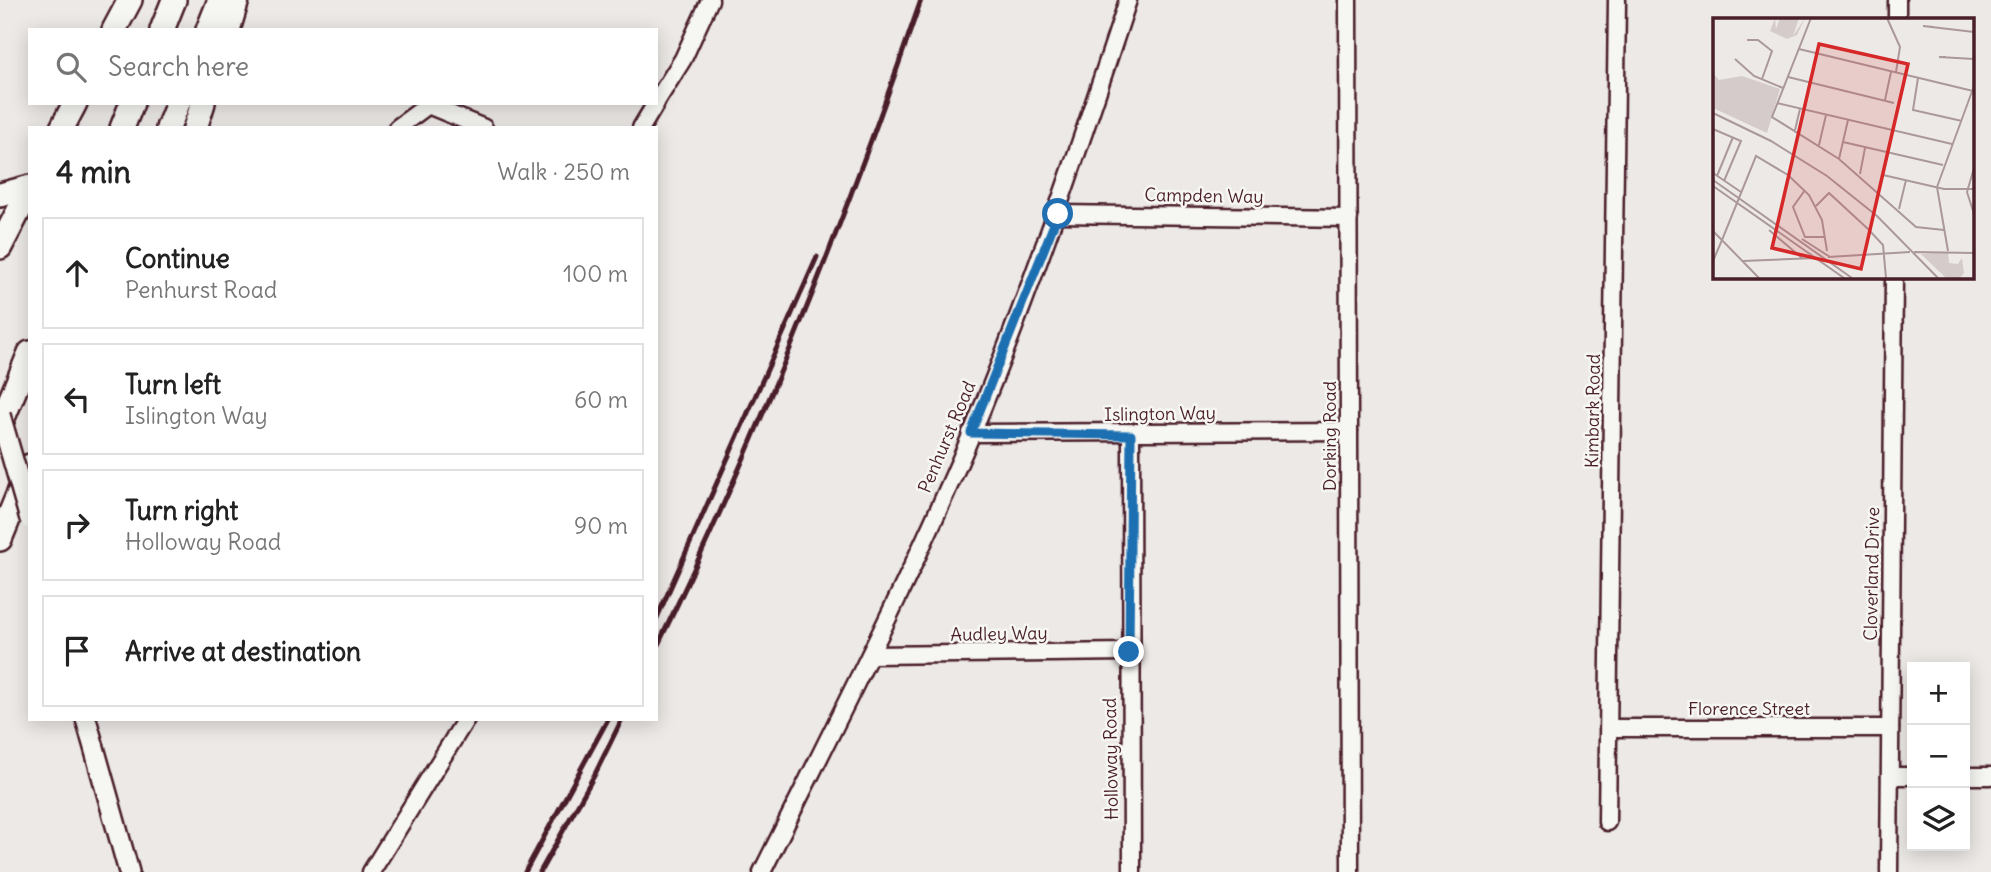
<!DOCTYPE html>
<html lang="en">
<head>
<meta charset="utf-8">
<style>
	:root { --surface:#fff; --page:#f2f2f2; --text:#222; --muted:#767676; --line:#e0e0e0 }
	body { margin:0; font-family:Delius,sans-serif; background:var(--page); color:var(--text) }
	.controls { position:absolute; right:21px; bottom:21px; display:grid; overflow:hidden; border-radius:0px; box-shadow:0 4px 18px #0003 }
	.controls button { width:63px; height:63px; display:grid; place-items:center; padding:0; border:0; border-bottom:2px solid var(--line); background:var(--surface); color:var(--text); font:35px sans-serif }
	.stop { position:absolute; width:21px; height:21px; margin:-16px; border:5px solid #1f6fb2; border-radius:50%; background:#fff }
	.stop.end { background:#1f6fb2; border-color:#fff; box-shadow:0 2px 7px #0008 }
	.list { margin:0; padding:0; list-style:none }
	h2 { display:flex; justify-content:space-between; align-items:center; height:91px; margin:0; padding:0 28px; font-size:30px }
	h2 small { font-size:23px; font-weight:400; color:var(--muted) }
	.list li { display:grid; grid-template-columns:46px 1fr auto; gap:21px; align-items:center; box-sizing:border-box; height:112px; margin:0 14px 14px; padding:0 14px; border:2px solid var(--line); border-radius:0px }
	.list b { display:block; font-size:26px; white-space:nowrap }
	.list p { margin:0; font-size:23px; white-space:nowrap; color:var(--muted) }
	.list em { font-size:23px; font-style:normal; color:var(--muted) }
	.icon { flex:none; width:38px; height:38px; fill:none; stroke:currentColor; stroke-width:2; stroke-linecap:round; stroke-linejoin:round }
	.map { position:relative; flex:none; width:1991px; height:872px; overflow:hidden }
	.search { position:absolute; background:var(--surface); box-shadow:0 4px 18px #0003; left:28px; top:28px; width:630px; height:77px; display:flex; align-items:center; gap:18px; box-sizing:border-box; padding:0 24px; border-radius:0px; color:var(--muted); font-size:26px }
	.panel { position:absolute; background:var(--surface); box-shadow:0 4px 18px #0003; left:28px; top:126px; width:630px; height:595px; border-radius:0px }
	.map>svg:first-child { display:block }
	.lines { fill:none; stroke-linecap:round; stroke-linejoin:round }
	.minor-casing { stroke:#4a1f2b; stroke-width:21 }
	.major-casing { stroke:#4a1f2b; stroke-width:24 }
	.highway-casing { stroke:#4a1f2b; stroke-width:28 }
	.minor { stroke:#f6f6f2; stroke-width:16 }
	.major { stroke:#f6f6f2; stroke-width:19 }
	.highway { stroke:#f6f6f2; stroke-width:23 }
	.rail { stroke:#4a1f2b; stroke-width:5 }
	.major-bridge-casing { stroke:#4a1f2b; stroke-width:24; stroke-linecap:butt }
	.major-bridge { stroke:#f6f6f2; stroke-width:19 }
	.route { stroke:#1f6fb2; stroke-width:9 }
	.labels { text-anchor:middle; stroke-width:5; stroke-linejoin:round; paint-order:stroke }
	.street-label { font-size:18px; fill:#4a1f2b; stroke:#f6f6f2 }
	.inset-road { fill:none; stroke:#ab989b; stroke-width:2 }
	.view { fill:#d62828; fill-opacity:0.15; stroke:#d62828; stroke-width:3.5 }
	.inset-edge { fill:none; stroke:#4a1f2b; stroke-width:3.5 }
</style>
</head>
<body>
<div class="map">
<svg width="1991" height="872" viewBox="0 0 1991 872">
	<rect width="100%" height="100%" fill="#ece9e6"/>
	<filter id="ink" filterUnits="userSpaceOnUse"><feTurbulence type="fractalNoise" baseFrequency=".0143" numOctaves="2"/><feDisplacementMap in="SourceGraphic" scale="14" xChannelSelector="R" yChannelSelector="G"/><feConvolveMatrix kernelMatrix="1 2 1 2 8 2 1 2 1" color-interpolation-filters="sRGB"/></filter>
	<g filter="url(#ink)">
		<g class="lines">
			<g class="minor-casing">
				<g id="minor">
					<path d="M 1348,0 L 1350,872"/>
					<path d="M 1897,19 L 1897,0"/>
					<path d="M 656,102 L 683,59 L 710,0"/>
					<path d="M 397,128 L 428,105 L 484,128"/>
					<path d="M 641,128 L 656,103"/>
					<path d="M 1058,214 L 1349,218"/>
					<path d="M 971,433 L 1349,431"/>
					<path d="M 1131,435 L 1132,872"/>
					<path d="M 870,655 L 1129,652"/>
					<path d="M 1609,728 L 1890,728"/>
					<path d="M 1890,776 L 1912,776"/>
					<path d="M 1965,776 L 1991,776"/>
					<path d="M 1607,822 L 1617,0"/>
					<path d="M 371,872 L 466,719"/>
					<path d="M 762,872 C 834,727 909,582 972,433 C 1031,291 1080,146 1128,0"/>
					<path d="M 1889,872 L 1894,276"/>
				</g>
			</g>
			<g class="major-casing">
				<path id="major" d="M 86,719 L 129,872"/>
			</g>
			<g class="highway-casing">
				<g id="highway">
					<path d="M 114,30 L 130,0"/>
					<path d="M 162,30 L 174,0"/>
					<path d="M 208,30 L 220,0"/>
					<path d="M 228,30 L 237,0"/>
					<path d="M 62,128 L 75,103"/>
					<path d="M 122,128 L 132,103"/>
					<path d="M 168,128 L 178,103"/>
					<path d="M 195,128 L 203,103"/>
					<path d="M 0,195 L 30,187"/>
					<path d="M 0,247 L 30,189"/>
					<path d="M 0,425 L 30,353"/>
					<path d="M 0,539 L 30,466"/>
				</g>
			</g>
			<use href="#minor" class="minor"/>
			<use href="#major" class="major"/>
			<use href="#highway" class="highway"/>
			<g class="rail">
				<path d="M 656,620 L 817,257"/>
				<path d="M 656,649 C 758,439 845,221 921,0"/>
				<path d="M 525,872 L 608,719"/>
				<path d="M 540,872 L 595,774 L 622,719"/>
			</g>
			<g class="major-bridge-casing">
				<path id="major-bridge" d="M 0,415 L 30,519"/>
			</g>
			<use href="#major-bridge" class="major-bridge"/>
		</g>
	</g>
	<g class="lines" filter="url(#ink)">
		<path class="route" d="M 1058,214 L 971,433 L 1131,435 L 1129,652"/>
	</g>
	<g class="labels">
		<g class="street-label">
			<text transform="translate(1204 196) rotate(1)" y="6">Campden Way</text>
			<text transform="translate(1593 411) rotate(-89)" y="6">Kimbark Road</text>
			<text transform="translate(1160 414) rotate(-1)" y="6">Islington Way</text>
			<text transform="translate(1330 436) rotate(-90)" y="6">Dorking Road</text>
			<text transform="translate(947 437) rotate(-67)" y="6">Penhurst Road</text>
			<text transform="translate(1872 574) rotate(-89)" y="6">Cloverland Drive</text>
			<text transform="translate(999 634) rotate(-1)" y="6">Audley Way</text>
			<text x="1749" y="715">Florence Street</text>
			<text transform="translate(1111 759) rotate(-91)" y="6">Holloway Road</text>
		</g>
	</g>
	<g transform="translate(1713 18)">
		<rect width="261" height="261" fill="#ece9e6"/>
		<path d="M 62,0 L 63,11 L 67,0 L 86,0 L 80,18 L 92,0 L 84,17 L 74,21 L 57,13 ZM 0,55 L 6,62 L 29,58 L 67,71 L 54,115 L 0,90 ZM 235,234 L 236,245 L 245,246 L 249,240 L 251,255 L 247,260 L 233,260 L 208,236 Z" fill="#d4cbca"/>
		<path class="inset-road" d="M 98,0 L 59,99 L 126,141 L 203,209 L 231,212M 174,0 L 187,29 L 183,54M 220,9 L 210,8 L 261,14M 34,22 L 45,22 L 59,33 L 49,61M 86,31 L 260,73M 233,39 L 226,39 L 261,41M 22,41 L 41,58 L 70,70M 75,59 L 181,85M 205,60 L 200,92 L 249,103M 172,82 L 178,54M 64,85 L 239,126M 0,95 L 58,123 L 114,158 L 164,198 L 225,260M 0,111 L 28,123 L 11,163M 82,112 L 87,91M 130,124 L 230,147M 106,127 L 113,97M 126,141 L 135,102M 261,150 L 254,174 L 261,196M 0,155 L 28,174M 147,156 L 152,130M 170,157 L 231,171 L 261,171M 4,158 L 20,119M 0,162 L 139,260M 0,168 L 131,260M 92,172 L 80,189 L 92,219 L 112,219M 166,173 L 175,135M 103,188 L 116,175 L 155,211 L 170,227 L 173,260M 186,191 L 193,162M 56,212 L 89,240M 0,213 L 46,260M 89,221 L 117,239M 9,222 L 43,138 L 75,157 L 96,177 L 109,202 L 114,233M 235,233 L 224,169 L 261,68M 201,234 L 261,235M 115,239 L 197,234M 0,243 L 9,222M 30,243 L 103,240"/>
		<path class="view" d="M 106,26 L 195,46 L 148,251 L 59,230 Z"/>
		<rect width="261" height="261" class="inset-edge"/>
	</g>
</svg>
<div class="controls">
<button>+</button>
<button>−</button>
<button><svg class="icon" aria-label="layers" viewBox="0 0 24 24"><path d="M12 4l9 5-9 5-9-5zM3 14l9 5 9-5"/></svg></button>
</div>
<div class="stop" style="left:1058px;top:214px"></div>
<div class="stop end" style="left:1129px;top:652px"></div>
<div class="search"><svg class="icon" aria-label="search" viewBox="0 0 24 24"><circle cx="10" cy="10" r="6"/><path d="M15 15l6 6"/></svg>Search here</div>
<section class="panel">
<h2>4 min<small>Walk · 250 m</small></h2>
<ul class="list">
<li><svg class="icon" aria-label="ahead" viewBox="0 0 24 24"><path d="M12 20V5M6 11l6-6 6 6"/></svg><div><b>Continue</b><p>Penhurst Road</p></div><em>100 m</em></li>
<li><svg class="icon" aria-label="left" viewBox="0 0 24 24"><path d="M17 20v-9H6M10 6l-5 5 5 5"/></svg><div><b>Turn left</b><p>Islington Way</p></div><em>60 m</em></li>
<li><svg class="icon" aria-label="right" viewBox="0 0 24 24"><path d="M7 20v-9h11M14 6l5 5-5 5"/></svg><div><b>Turn right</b><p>Holloway Road</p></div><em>90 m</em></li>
<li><svg class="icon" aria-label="arrive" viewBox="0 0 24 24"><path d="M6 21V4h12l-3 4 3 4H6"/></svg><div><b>Arrive at destination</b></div></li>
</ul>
</section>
</div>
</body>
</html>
